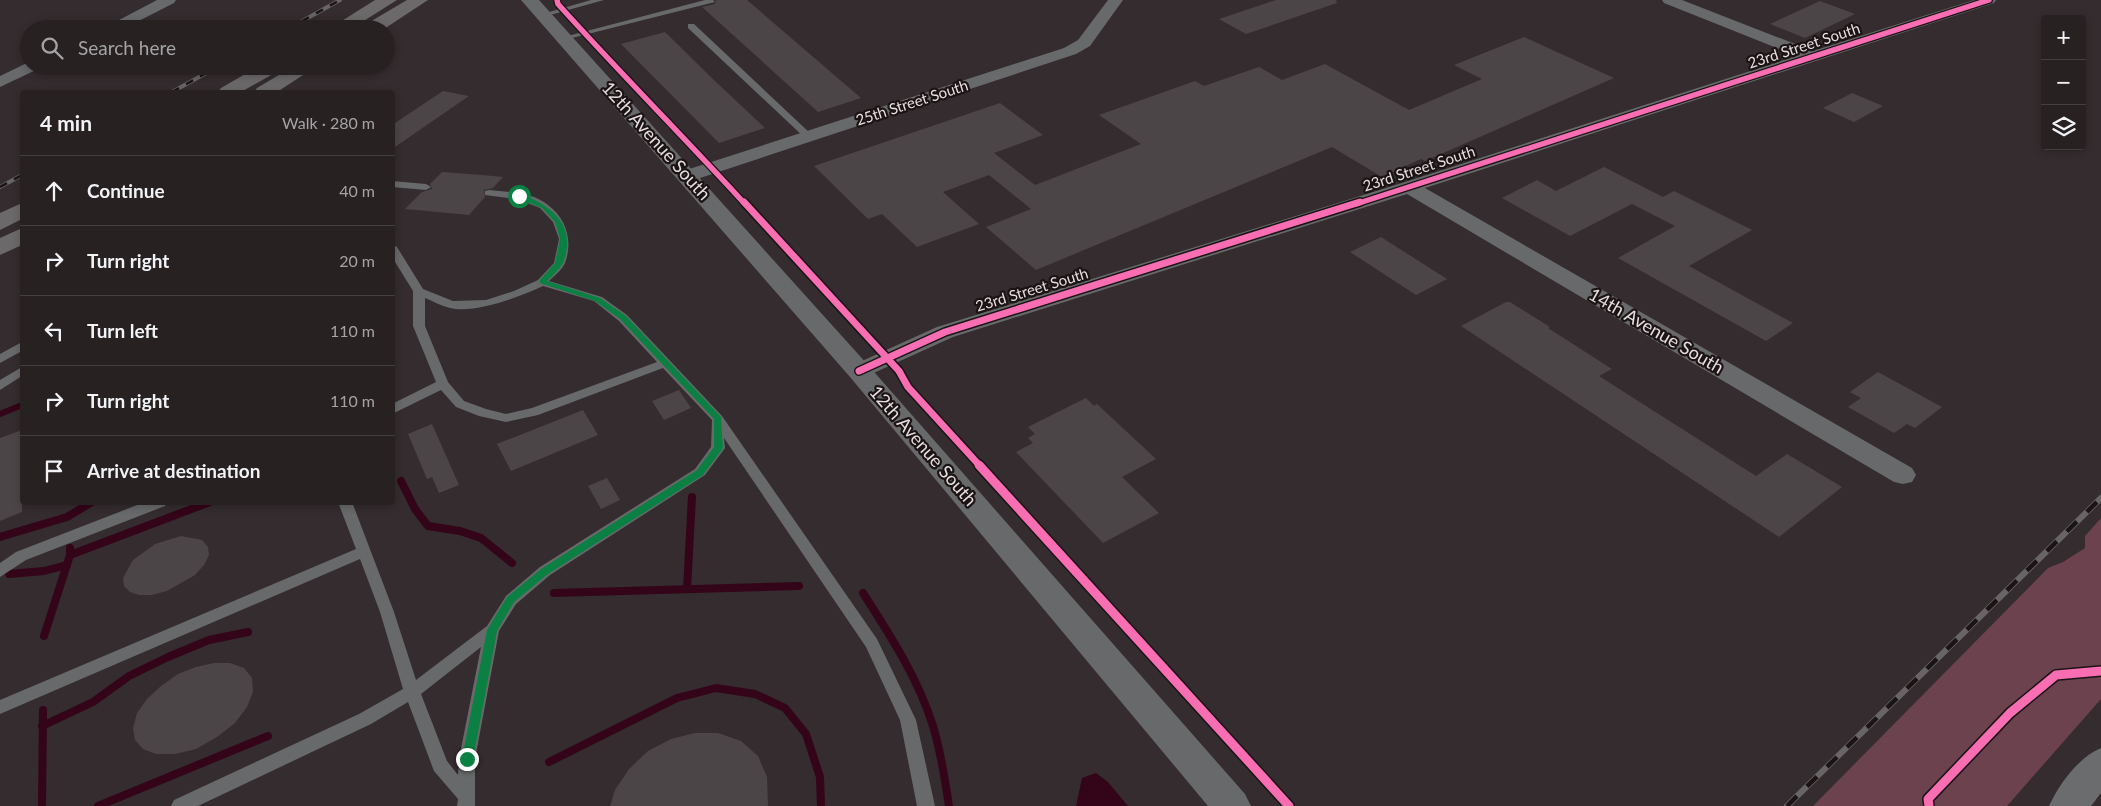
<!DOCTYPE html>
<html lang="en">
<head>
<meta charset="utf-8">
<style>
	:root { --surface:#272122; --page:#2f292a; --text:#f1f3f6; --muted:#a4a3a5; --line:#433e40 }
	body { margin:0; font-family:Lato,sans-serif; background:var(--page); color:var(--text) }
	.controls { position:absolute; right:15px; top:15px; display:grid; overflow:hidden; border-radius:5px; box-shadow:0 2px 8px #0003 }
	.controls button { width:45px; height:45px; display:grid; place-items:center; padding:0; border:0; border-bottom:1px solid var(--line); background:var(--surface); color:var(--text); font:25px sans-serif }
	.stop { position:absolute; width:15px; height:15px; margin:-11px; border:4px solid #0b8043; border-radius:50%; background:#fff }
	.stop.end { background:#0b8043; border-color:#fff; box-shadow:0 1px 5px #0008 }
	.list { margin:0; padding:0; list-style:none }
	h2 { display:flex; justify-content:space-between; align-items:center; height:65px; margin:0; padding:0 20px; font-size:21px }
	h2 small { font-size:16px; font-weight:400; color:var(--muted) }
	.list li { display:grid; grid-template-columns:32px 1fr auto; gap:15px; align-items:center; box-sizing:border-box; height:70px; padding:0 20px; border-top:1px solid var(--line) }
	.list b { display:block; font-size:19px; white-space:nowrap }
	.list em { font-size:16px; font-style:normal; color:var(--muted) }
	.icon { flex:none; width:28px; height:28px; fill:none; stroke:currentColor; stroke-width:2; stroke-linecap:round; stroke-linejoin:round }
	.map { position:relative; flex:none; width:2101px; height:806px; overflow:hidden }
	.search { position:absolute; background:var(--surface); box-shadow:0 2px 8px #0003; left:20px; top:20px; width:375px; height:55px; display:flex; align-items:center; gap:12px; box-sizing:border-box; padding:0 18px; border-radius:28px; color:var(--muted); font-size:19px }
	.panel { position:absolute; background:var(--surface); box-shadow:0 2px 8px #0003; left:20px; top:90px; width:375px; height:415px; border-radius:5px }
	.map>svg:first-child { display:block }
	.green { fill:#6b424e }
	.water { fill:#340418 }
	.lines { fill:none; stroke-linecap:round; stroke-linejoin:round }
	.stream-far1 { stroke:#340418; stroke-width:6 }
	.stream { stroke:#340418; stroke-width:8 }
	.building { fill:#4c4547 }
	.service { fill:#68696a; fill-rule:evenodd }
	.minor { fill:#68696a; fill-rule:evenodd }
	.tertiary { fill:#68696a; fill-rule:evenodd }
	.secondary { fill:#6b6c6d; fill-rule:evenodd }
	.primary { fill:#6b696a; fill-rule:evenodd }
	.rail-far1-casing { stroke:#676565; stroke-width:4 }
	.rail-casing { stroke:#676565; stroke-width:6 }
	.rail-far1 { stroke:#1a1415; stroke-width:2.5; stroke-dasharray:8; stroke-linecap:butt }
	.rail { stroke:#1a1415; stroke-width:4.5; stroke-dasharray:14; stroke-linecap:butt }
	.cycleway-far2-casing { stroke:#1a1415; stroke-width:8 }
	.cycleway-far1-casing { stroke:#1a1415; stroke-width:10 }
	.cycleway-casing { stroke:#1a1415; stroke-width:12 }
	.cycleway-far2 { stroke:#f96db3; stroke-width:5.5 }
	.cycleway-far1 { stroke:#f96db3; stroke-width:7 }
	.cycleway { stroke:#f96db3; stroke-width:9 }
	.route { fill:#0b8043 }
	.labels { text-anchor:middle; stroke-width:4.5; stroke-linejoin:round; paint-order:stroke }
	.far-street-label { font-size:15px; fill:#e8dee0; stroke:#1a1415 }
	.street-label { font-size:18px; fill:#e8dee0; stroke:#1a1415 }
</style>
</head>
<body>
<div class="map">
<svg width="2101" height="806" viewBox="0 0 2101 806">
	<rect width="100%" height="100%" fill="#342c2e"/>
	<path class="green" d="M 2101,518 L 2101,699 L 2007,806 L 1813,806 L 2048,568 L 2063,562 L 2085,548 L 2085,536 Z"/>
	<path class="water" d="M 1096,773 L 1108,782 L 1128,806 L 1076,806 L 1082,778 Z"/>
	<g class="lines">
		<path class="stream-far1" d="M 0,414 L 22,405"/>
		<g class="stream">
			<path d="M 401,481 L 415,509 L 428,526 L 460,531 L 481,538 L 512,563"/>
			<path d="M 0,537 L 67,517 L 92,502"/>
			<path d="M 70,555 L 210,502"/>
			<path d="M 9,574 L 44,571 L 67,565"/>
			<path d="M 687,589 L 692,497"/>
			<path d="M 554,593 L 799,586"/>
			<path d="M 863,593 C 890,635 918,678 933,726 C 941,752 945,779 949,806"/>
			<path d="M 44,636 L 70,555 L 70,548"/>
			<path d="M 42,726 L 93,702 L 129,676 L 168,657 L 209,640 L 248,632"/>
			<path d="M 549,762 L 677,698 L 716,688 L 755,694 L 785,708 L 806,734 L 820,777 L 821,806"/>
			<path d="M 42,806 L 43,710"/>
			<path d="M 98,806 L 268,736"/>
		</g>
	</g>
	<g class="building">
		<path d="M 716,0 L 747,0 L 861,98 L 818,112 L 702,7 L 715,4 Z"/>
		<path d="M 1276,0 L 1336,0 L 1337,3 L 1246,34 L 1219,19 Z"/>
		<path d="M 1820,1 L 1855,14 L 1805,38 L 1770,24 Z"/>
		<path d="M 665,32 L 716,82 L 765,128 L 719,143 L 621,44 Z"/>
		<path d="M 1524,37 L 1614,78 L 1425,161 L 1421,159 L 1382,177 L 1332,147 L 1036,270 L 986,227 L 1031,209 L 989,175 L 943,192 L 979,224 L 917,247 L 882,214 L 868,219 L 814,166 L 1000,103 L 1043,135 L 994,153 L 1035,185 L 1141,144 L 1099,115 L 1195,81 L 1204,86 L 1259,67 L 1282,80 L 1325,64 L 1409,110 L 1482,79 L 1454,65 Z"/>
		<path d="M 443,91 L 469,96 L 392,149 L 392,125 Z"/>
		<path d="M 1852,93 L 1883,106 L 1854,122 L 1823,108 Z"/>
		<path d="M 1604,167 L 1663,197 L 1674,191 L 1752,230 L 1689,266 L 1793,323 L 1766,341 L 1618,258 L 1675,226 L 1632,204 L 1570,236 L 1502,198 L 1537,180 L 1556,191 Z"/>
		<path d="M 442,172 L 482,175 L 503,177 L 493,188 L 484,190 L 485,197 L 469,215 L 405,209 L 422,192 L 432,189 L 430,184 Z"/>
		<path d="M 1381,237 L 1447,279 L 1416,295 L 1350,252 Z"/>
		<path d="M 1506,302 L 1510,302 L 1550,327 L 1548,328 L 1612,369 L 1599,376 L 1756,476 L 1787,454 L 1842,487 L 1779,537 L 1461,326 Z"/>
		<path d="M 1878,372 L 1942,407 L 1915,428 L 1907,424 L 1894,433 L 1848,407 L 1861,398 L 1850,392 Z"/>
		<path d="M 679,390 L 691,408 L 664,420 L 652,401 Z"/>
		<path d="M 1086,398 L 1094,406 L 1097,404 L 1156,459 L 1122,477 L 1159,513 L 1103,543 L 1016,452 L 1033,443 L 1028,438 L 1035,434 L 1028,427 Z"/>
		<path d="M 583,410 L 598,435 L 511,471 L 497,444 Z"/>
		<path d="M 432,424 L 459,485 L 439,493 L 432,477 L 427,479 L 408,434 Z"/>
		<path d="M 22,430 L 22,512 L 0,521 L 0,438 Z"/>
		<path d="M 607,478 L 620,500 L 601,509 L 588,486 Z"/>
		<path d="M 181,536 L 202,540 L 208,547 L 209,555 L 204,565 L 195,575 L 167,591 L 152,595 L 139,595 L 130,592 L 124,586 L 123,578 L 133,560 L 155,544 Z"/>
		<path d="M 214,663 L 230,663 L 244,668 L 252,678 L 253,692 L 247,707 L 235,723 L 217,737 L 196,749 L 175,754 L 156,754 L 143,749 L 135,740 L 133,728 L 137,713 L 147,699 L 161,686 L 178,674 L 196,667 Z"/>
		<path d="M 695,733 L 718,733 L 741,741 L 758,756 L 767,777 L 768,806 L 610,806 L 615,790 L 629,769 L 648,751 L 671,739 Z"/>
	</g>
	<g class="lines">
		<g class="service">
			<path d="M 591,0 L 604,0 L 543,17 L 539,15 Z"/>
			<path d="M 705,0 L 713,0 L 715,2 L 564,40 L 560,38 Z"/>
			<path d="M 688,24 L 694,24 L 811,134 L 811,138 L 805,138 L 688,28 Z"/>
			<path d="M 392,181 L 426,184 L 431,187 L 426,190 L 392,187 Z"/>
			<path d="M 489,190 C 508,192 533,192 548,205 C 567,219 573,242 565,263 C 562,270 554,276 549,281 L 602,297 L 627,315 L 722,416 L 877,639 L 916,720 L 935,806 L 917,806 L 900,720 L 866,647 L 724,438 L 725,448 L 705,475 L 550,575 L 516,604 L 499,631 L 475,759 L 475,806 L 457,806 L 458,799 L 434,771 L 408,702 L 371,724 L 198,806 L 171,806 L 174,800 L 359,714 L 403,689 L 380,612 L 360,559 L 0,714 L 0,700 L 356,549 L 338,502 L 352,502 L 394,612 L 416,680 L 487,626 L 506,596 L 540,567 L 695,469 L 711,447 L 712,420 L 663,368 L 538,415 L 506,422 L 479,416 L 456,407 L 441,390 L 392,414 L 392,404 L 436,382 L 413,326 L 413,291 L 392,257 L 392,244 L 397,247 L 423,289 L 453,301 L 486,300 L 514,291 L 538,280 L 554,263 L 559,239 L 553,222 L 540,208 L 517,199 L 485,195 L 485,191 ZM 543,286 L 594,301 L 619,321 L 657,362 L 532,408 L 506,414 L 486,409 L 464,401 L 448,382 L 425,326 L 425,298 C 433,301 441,306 450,308 C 476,314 519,297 543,286 ZM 481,647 L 459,759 L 458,775 L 447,761 L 421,694 Z"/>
			<path d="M 22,342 L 22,351 L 0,363 L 0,354 Z"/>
			<path d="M 22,367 L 22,376 L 0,390 L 0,380 Z"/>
			<path d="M 145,502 L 167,502 L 165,506 L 26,560 L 0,577 L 0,563 L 16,552 Z"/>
		</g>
		<g class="minor">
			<path d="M 157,0 L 176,0 L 174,3 L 123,29 L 102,29 Z"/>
			<path d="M 1108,0 L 1123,0 L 1090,46 L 1076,54 L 694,180 L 680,180 L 678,176 L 680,172 L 1064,48 L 1078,40 Z"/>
			<path d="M 1662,0 L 1682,0 L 1813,51 L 1974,0 L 1996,0 L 1994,3 L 1425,188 L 1912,468 L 1916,475 L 1912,482 L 1903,484 L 1894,482 L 1407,194 L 953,337 L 867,376 L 859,379 L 851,376 L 847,371 L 851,366 L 937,327 L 1402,183 L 1797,56 L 1664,3 Z"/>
			<path d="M 29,62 L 29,66 L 40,66 L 38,69 L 0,87 L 0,76 Z"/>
		</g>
		<path class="tertiary" d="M 521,0 L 539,0 L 868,365 L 1245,794 L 1251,806 L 1208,806 L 850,377 Z"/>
		<path class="secondary" d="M 2101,748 L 2101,793 L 2091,806 L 2049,806 C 2059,784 2079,757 2101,748 Z"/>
		<g class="primary">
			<path d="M 375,0 L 397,0 L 351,29 L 329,29 Z"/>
			<path d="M 407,0 L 428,0 L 384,29 L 365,27 L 368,23 Z"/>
			<path d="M 259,66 L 282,66 L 280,70 L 241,92 L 218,92 L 221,88 Z"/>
			<path d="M 294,66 L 317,66 L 277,92 L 254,92 L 257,88 Z"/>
			<path d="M 22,203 L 22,219 L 0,230 L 0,213 Z"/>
			<path d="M 22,228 L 22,245 L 0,255 L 0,238 Z"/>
		</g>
		<g class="rail-far1-casing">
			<g id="rail-far1">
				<path d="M 288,29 L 340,0"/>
				<path d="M 172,92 L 219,66"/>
				<path d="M 0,187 L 22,175"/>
			</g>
		</g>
		<g class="rail-casing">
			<path id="rail" d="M 1787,806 L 2101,498"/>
		</g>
		<use href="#rail-far1" class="rail-far1"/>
		<use href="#rail" class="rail"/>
		<g class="cycleway-far2-casing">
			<g id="cycleway-far2">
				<path d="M 557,0 L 558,4 C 619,72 683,136 745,204"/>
				<path d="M 1356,204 L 1989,0"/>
			</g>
		</g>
		<g class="cycleway-far1-casing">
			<g id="cycleway-far1">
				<path d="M 744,202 L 899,371 L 908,387 L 980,466"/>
				<path d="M 859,371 L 945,332 L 1360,202"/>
			</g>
		</g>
		<g class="cycleway-casing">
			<g id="cycleway">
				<path d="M 979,465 L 1289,806"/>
				<path d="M 1929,806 L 1928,799 L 2010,713 L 2056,675 L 2101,671"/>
			</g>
		</g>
		<use href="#cycleway-far2" class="cycleway-far2"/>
		<use href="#cycleway-far1" class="cycleway-far1"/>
		<use href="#cycleway" class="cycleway"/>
	</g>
	<path class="route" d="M 519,194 C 551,204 578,226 563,263 C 560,269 552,276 547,281 L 600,298 L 626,316 L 721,417 L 723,448 L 703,475 L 548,574 L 514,602 L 497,631 L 473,759 L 467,763 L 462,759 L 487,630 L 507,597 L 541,569 L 697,470 L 714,447 L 714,419 L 620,319 L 595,301 L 540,283 L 540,280 L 555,263 L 560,239 L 555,222 L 542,208 L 517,198 Z"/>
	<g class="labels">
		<g class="far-street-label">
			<text transform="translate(1804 46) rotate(-18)" y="5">23rd Street South</text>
			<text transform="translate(912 103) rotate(-18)" y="5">25th Street South</text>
			<text transform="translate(1419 169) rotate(-18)" y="5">23rd Street South</text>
			<text transform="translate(1032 290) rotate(-17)" y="5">23rd Street South</text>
		</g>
		<g class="street-label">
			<text transform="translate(656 141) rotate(48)" y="6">12th Avenue South</text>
			<text transform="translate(1656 331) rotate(30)" y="6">14th Avenue South</text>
			<text transform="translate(923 446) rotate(49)" y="6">12th Avenue South</text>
		</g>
	</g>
</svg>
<div class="controls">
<button>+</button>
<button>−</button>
<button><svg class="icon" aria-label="layers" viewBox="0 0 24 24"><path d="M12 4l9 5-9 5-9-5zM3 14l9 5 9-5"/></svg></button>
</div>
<div class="stop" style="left:519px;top:196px"></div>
<div class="stop end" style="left:467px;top:759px"></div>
<div class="search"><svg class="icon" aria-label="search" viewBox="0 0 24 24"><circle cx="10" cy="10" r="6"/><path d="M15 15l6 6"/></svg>Search here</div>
<section class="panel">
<h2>4 min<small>Walk · 280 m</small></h2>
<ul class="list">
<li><svg class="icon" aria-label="ahead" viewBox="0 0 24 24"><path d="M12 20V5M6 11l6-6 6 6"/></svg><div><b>Continue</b></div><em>40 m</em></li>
<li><svg class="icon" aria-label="right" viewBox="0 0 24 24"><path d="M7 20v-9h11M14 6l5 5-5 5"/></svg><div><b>Turn right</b></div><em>20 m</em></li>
<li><svg class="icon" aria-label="left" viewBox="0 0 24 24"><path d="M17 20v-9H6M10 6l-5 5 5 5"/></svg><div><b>Turn left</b></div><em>110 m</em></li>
<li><svg class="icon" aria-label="right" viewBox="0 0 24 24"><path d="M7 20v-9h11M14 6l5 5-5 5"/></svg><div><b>Turn right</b></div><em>110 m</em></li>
<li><svg class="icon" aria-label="arrive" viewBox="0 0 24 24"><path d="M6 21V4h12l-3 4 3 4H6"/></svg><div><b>Arrive at destination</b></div></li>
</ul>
</section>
</div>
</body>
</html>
